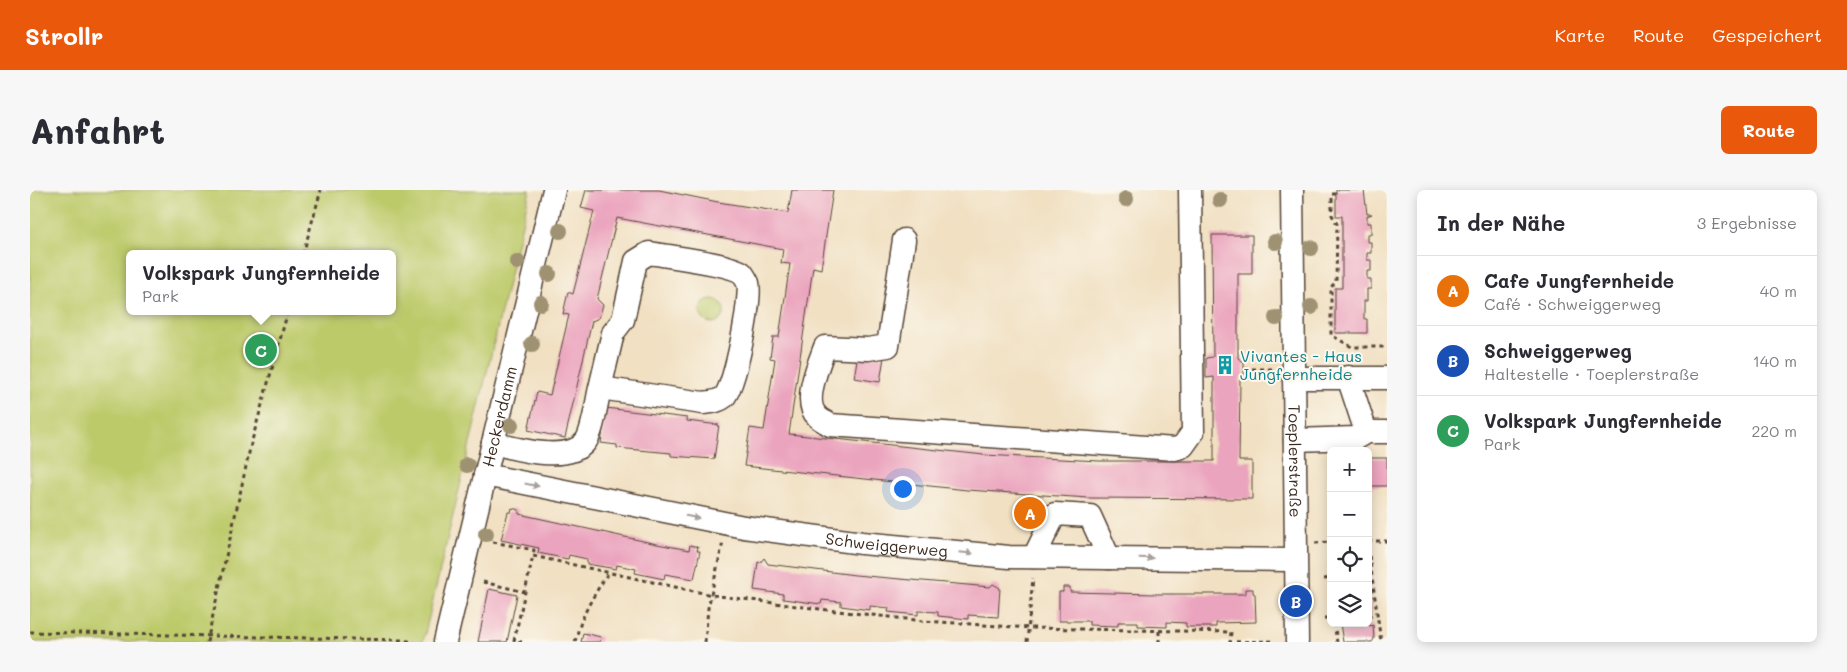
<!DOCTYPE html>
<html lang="de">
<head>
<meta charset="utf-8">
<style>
	:root { --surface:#fff; --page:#f7f7f7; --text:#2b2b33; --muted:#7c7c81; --line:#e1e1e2; --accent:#ea580c }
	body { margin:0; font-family:Mali,sans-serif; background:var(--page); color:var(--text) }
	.controls { position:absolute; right:15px; bottom:15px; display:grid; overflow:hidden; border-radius:8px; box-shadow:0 2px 12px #0003 }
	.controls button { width:45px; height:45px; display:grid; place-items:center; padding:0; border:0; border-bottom:1px solid var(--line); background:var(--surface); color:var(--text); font:25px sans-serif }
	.you { position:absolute; left:872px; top:298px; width:18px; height:18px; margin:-12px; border:4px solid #fff; border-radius:50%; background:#1a73e8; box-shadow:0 0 0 8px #1a73e833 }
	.badge { display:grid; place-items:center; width:32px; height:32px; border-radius:50%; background:var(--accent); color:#fff; font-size:16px; font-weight:700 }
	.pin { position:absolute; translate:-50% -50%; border:2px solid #fff; box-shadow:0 1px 5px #0006 }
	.popup { position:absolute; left:96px; top:60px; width:270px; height:65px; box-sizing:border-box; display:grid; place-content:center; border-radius:8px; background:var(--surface); filter:drop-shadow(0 1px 4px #0005); font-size:16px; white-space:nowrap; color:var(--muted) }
	.popup b { font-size:19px; color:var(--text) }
	.popup::after { content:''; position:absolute; left:50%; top:100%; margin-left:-10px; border:10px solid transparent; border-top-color:var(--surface) }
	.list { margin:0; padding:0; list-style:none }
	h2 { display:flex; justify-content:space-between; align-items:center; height:65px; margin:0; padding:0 20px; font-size:21px }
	h2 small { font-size:16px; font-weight:400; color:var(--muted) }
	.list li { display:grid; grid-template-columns:32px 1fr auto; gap:15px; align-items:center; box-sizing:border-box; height:70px; padding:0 20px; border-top:1px solid var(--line) }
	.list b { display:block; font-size:19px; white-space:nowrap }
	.list p { margin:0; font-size:16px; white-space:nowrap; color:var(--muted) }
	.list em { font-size:16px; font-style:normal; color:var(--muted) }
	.icon { flex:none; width:28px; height:28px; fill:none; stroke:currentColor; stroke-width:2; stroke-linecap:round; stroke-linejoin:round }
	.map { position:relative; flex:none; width:1357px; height:452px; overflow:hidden; border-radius:8px }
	header { display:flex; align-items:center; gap:30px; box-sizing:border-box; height:70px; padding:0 25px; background:var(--accent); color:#fff }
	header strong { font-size:24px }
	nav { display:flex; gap:28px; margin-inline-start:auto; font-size:18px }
	.intro { display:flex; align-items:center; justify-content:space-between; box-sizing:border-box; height:120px; padding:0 30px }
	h1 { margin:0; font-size:35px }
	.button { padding:12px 22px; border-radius:8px; background:var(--accent); color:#fff; font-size:18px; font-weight:700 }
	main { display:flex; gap:30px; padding:0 30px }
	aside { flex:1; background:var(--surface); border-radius:8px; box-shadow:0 2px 12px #0003 }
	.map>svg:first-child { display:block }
	.green { fill:#bdca6b; stroke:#7c7a44; fill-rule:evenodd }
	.building { fill:#eba4be }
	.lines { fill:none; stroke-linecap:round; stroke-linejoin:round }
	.minor-casing { stroke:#564537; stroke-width:25 }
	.path { stroke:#564537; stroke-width:3; stroke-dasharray:4 4; stroke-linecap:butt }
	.minor { stroke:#fff; stroke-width:22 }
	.tree { fill:#9f9272 }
	.oneway { fill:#a79f9a }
	.labels { text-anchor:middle; stroke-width:4; stroke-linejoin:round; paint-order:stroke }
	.culture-label { font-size:16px; fill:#0d838f; stroke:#fbf7ec; text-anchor:start }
	.street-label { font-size:16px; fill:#3b2a1e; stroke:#fbf7ec }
</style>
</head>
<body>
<header>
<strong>Strollr</strong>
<nav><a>Karte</a><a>Route</a><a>Gespeichert</a></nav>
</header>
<div class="intro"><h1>Anfahrt</h1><a class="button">Route</a></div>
<main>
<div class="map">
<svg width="1357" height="452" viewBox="0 0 1357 452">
	<rect width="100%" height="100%" fill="#fbf7ec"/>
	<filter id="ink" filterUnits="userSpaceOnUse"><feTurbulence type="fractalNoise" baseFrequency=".02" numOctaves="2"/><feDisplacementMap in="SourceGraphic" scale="10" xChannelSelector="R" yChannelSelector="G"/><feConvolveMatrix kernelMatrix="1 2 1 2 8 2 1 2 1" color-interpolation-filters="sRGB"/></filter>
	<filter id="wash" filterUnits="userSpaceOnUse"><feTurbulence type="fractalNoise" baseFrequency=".0096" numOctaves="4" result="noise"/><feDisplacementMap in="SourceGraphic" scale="20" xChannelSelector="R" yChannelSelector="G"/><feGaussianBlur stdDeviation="1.12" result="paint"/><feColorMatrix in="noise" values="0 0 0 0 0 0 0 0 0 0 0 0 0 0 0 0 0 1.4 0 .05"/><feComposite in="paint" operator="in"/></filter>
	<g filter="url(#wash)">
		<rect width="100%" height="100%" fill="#f1e0c2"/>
		<g class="green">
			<path d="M 0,0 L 500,0 L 393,452 L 0,452 ZM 100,64 L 362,64 L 362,121 L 100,121 Z"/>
			<circle cx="682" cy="121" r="12"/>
		</g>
		<g id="blocks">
			<g class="building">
				<path d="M 556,0 L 629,0 L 688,12 L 758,23 L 762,0 L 803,0 L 791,79 L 783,77 L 759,244 L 954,265 L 1069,271 L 1184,271 L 1184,187 L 1176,188 L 1176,168 L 1183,167 L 1182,45 L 1222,45 L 1222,84 L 1208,84 L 1208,168 L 1214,172 L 1214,185 L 1210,189 L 1209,271 L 1222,271 L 1222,309 L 1059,308 L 937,300 L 714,276 L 720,238 L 734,240 L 745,169 L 740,168 L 743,147 L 749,147 L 760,74 L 751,73 L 753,59 L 587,28 L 567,109 L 573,115 L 569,128 L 562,131 L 535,248 L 498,240 L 507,202 L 520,205 L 539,125 L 533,124 L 538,102 L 543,104 L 564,21 L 551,18 Z"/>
				<path d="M 1306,0 L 1334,0 L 1337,24 L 1342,24 L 1337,26 L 1337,33 L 1341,33 L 1341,44 L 1337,44 L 1337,52 L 1341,52 L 1341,63 L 1337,63 L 1337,70 L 1341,70 L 1341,81 L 1337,81 L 1337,89 L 1341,89 L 1341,99 L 1337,99 L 1337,111 L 1334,111 L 1334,129 L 1337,129 L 1337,143 L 1305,143 L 1305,98 L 1312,98 L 1312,26 L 1306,26 Z"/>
				<path d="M 828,164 L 854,167 L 850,192 L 824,188 Z"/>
				<path d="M 576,218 L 657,228 L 657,231 L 689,235 L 684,269 L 641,266 L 641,263 L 587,258 L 587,255 L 571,253 Z"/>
				<path d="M 1338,262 L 1340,268 L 1357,268 L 1357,296 L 1338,296 Z"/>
				<path d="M 482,318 L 489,320 L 489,324 L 627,354 L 659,360 L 660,355 L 668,357 L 667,361 L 670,361 L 664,389 L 635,384 L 634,389 L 605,383 L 606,379 L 587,375 L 586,379 L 557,374 L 557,369 L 539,365 L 538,369 L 508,363 L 509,358 L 471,350 L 478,322 L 481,322 Z"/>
				<path d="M 734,368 L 738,374 L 825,385 L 960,397 L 963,394 L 970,398 L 968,427 L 938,425 L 938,429 L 908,426 L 908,422 L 888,421 L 888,425 L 858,422 L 859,418 L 840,416 L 840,420 L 811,416 L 811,412 L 792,410 L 791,414 L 753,409 L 753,404 L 724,400 L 728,372 L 730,373 Z"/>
				<path d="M 1033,397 L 1040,397 L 1040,402 L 1125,404 L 1215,404 L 1215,399 L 1223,399 L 1223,403 L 1225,404 L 1226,432 L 1186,433 L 1186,437 L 1156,437 L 1156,433 L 1137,432 L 1137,437 L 1108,436 L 1108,432 L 1088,432 L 1088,436 L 1059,435 L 1059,431 L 1029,431 L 1029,402 L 1033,402 Z"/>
				<path d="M 459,399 L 487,405 L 477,452 L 448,452 Z"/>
				<path d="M 1341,413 L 1341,427 L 1338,427 L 1338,414 Z"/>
				<path d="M 1310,433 L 1339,433 L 1340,436 L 1343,435 L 1344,449 L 1342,452 L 1313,452 Z"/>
				<path d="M 553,443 L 571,447 L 570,452 L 551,452 Z"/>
			</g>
		</g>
	</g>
	<g filter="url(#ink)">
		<use href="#blocks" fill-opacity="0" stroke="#564537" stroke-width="1"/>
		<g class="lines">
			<g class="minor-casing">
				<g id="minor">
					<path id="s1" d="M 1262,0 L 1267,452"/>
					<path d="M 874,50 L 858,156 L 838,159 L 795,157 C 789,173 772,212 787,226 C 790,230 796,232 800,235 L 1145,259 L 1153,256 L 1163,242 L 1160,0"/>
					<path d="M 1318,187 L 1336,242"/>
					<path d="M 1264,188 L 1357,188"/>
					<path d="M 1265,250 L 1326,248 L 1336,242 L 1357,242"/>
					<path d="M 463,253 C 486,259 539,274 556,251 C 563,241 567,210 570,198 L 673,213 C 680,212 688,212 694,207 C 705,198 722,107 718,93 C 717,91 714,85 712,83 C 702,74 636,66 619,63 L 606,71 L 593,130 L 583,143 L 570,198"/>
					<path id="s2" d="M 455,285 L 714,337 L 832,353 L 979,367 L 1264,370"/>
					<path d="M 1004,367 L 1025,324 L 1060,326 L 1079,368"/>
					<path id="s3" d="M 415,452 L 524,0"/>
				</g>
			</g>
			<g class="path">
				<path d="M 1306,4 L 1302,4 L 1302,25 L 1307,34 L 1306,92 L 1301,97 L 1301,145 L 1322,157 L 1357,157"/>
				<path d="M 273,64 L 291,0"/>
				<path d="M 1214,179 L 1243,179"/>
				<path d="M 1338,351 L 1357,351"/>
				<path d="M 463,352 L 504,360 L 503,366 L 682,405 L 798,420 L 894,431 L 1000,438 L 1201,442 L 1200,452 L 1246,451"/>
				<path d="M 1285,353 L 1301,352"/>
				<path d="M 1338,358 L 1351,452"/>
				<path d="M 1294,389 L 1301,388"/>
				<path d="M 453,392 L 495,402"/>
				<path d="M 1294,428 L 1301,428"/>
				<path d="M 1304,433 L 1307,452"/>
				<path d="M 1129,441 L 1129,452"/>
				<path d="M 0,442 L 372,450 L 384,452"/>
				<path d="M 177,452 L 221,254 L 258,121"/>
				<path d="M 492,452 L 484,451 L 503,366"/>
				<path d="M 545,452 C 551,426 564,404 579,382"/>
				<path d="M 675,452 L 678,418 L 693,352"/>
				<path d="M 997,452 L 1003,388"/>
			</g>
			<use href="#minor" class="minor"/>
		</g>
		<g class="tree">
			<circle cx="1096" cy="9" r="8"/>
			<circle cx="1190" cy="10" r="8"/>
			<circle cx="530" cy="41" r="8"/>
			<circle cx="1245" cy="52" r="8"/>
			<circle cx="1281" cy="58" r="8"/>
			<circle cx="487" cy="72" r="8"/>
			<circle cx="519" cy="84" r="8"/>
			<circle cx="511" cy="113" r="8"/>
			<circle cx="1281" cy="117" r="8"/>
			<circle cx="1246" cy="128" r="8"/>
			<circle cx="502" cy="154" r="8"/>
			<circle cx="481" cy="235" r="8"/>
			<circle cx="437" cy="275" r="8"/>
			<circle cx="456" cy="344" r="8"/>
		</g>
		<defs><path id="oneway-solid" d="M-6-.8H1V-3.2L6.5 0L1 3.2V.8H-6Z" transform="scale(1.25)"/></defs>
		<g class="oneway">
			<use href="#oneway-solid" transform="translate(502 295) rotate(11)"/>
			<use href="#oneway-solid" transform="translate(662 327) rotate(11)"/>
			<use href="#oneway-solid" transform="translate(936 363) rotate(5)"/>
			<use href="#oneway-solid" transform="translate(1116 368) rotate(1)"/>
		</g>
	</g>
	<defs>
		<g id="building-bare" transform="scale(1.5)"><path d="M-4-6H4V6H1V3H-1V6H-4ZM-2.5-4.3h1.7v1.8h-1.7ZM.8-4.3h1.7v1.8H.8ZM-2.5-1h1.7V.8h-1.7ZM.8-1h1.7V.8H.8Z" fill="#0f9aa8" stroke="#fbf7ec" stroke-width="2.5" paint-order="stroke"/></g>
	</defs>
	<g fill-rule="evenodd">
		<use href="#building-bare" x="1195" y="175"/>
	</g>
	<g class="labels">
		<g class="culture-label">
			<text x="1210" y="172">Vivantes - Haus<tspan x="1210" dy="18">Jungfernheide</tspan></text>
		</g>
		<g class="street-label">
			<text dy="6" stroke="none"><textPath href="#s3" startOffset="232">Heckerdamm</textPath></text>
			<text dy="6" stroke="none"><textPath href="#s1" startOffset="271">Toeplerstraße</textPath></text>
			<text dy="6" stroke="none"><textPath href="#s2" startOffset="408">Schweiggerweg</textPath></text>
		</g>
	</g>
</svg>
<div class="controls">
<button>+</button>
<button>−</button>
<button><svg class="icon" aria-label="locate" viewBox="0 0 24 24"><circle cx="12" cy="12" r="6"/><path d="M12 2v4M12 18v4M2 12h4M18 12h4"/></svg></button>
<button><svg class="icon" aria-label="layers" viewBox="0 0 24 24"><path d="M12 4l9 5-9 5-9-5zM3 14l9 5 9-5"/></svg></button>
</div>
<div class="you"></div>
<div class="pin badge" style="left:1000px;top:323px;background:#e8710a">A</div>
<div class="pin badge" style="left:1266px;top:411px;background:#1a4fb4">B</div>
<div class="pin badge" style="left:231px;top:160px;background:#2e9e5b">C</div>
<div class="popup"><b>Volkspark Jungfernheide</b>Park</div>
</div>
<aside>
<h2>In der Nähe<small>3 Ergebnisse</small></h2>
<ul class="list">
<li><span class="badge" style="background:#e8710a">A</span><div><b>Cafe Jungfernheide</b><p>Café · Schweiggerweg</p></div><em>40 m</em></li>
<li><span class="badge" style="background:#1a4fb4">B</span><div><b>Schweiggerweg</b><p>Haltestelle · Toeplerstraße</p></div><em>140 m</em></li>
<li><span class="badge" style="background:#2e9e5b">C</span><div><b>Volkspark Jungfernheide</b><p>Park</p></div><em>220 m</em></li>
</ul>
</aside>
</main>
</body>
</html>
